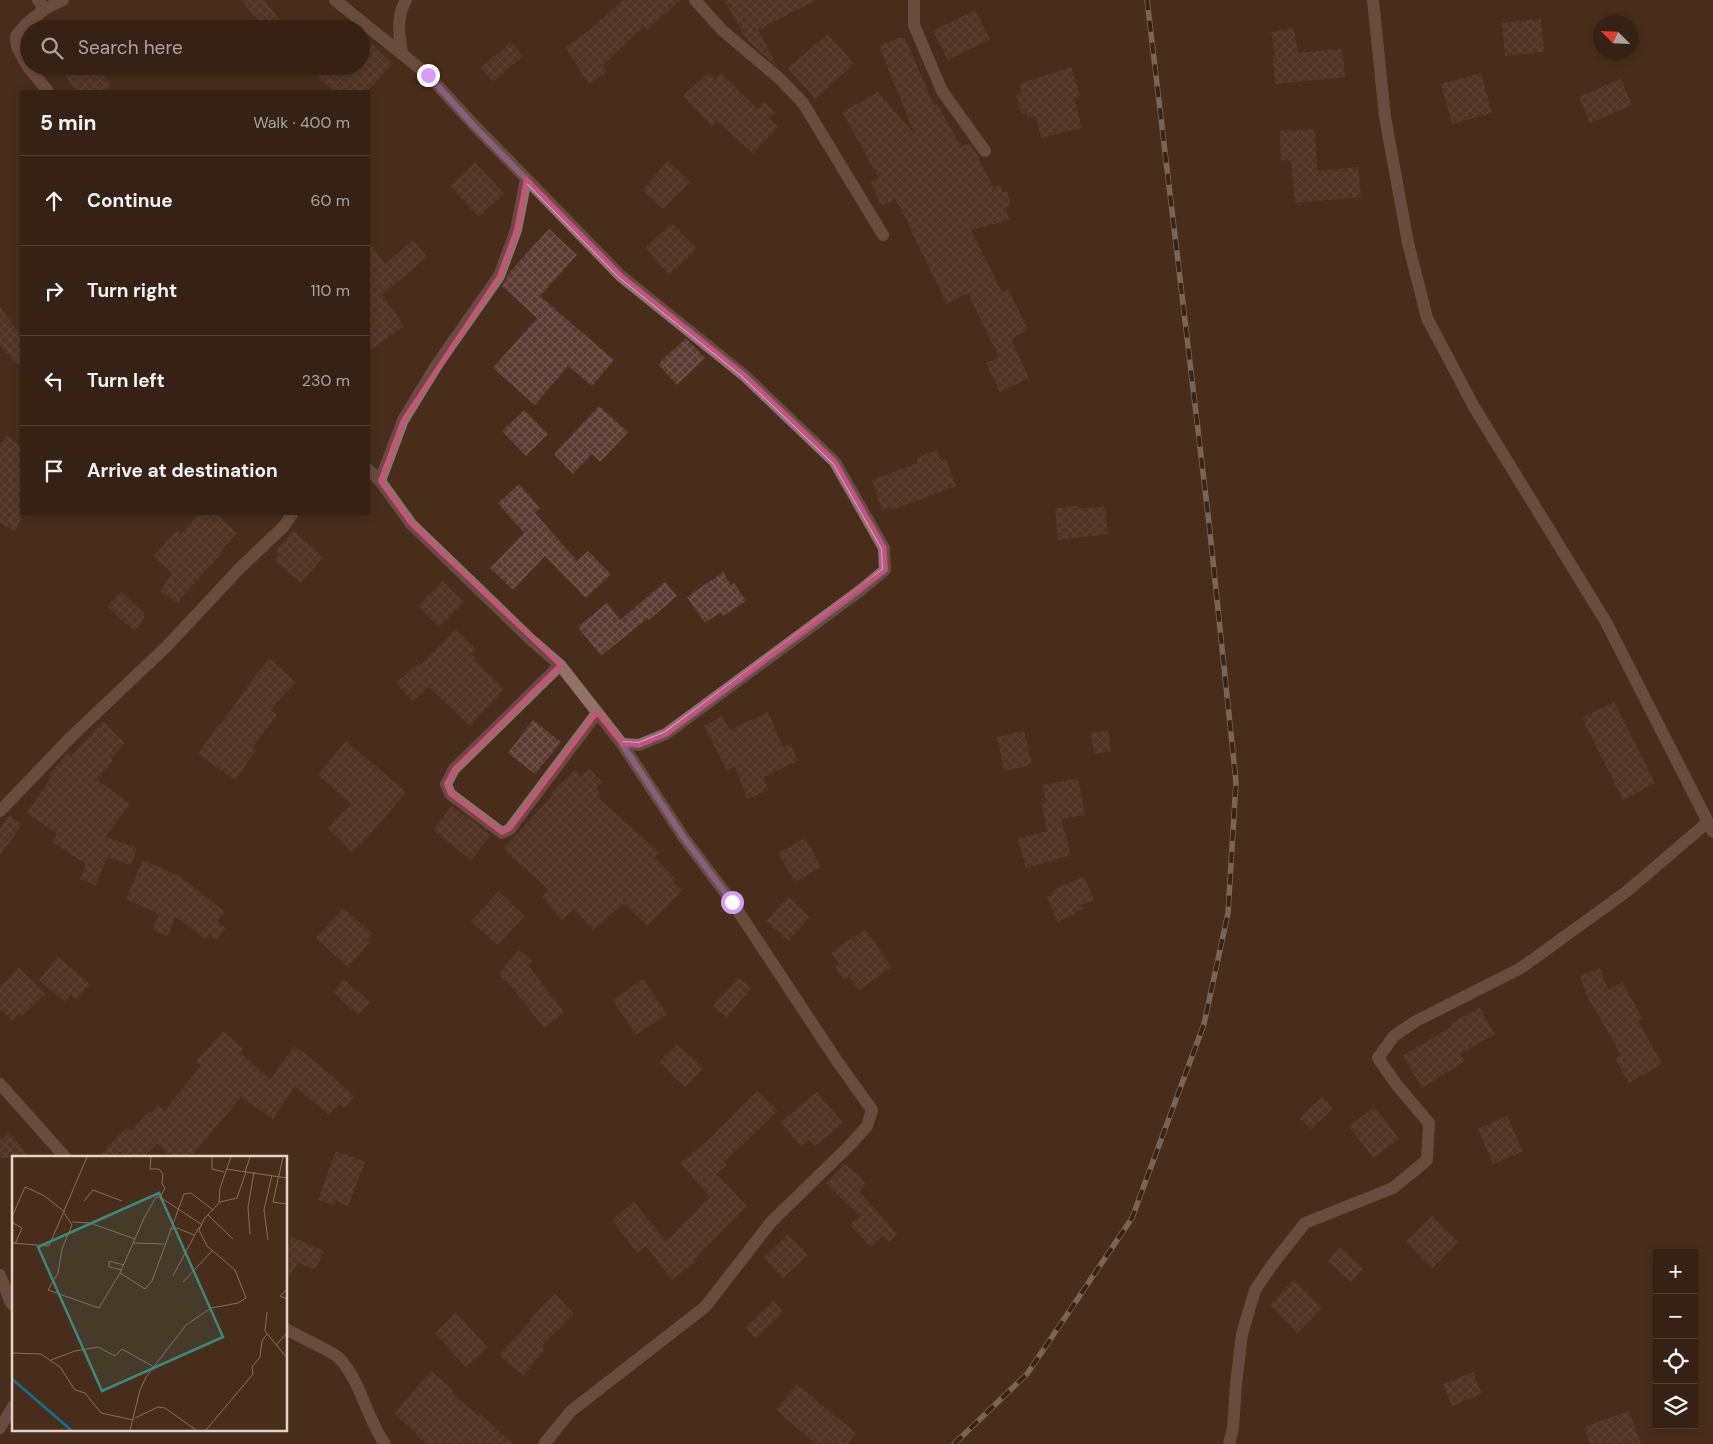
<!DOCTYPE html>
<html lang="en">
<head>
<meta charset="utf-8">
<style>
	:root { --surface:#362214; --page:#3d2a1d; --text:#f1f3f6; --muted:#aaa4a0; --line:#503f34 }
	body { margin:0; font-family:"DM Sans",sans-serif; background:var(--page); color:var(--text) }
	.controls { position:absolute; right:15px; bottom:15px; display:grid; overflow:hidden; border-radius:0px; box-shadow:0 2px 8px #0003 }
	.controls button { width:45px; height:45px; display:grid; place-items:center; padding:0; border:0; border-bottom:1px solid var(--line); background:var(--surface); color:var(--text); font:25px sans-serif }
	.compass { position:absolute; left:1593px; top:15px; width:45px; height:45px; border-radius:50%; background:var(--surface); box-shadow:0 2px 8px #0003; rotate:294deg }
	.stop { position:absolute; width:15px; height:15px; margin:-11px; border:4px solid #d79bf9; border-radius:50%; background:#fff }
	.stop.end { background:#d79bf9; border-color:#fff; box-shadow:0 1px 5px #0008 }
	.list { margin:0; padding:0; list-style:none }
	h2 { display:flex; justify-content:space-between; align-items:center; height:65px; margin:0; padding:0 20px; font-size:21px }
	h2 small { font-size:16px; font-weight:400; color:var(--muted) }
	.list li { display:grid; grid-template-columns:32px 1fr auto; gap:15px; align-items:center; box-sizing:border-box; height:90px; padding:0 20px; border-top:1px solid var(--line) }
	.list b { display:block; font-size:19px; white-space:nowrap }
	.list em { font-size:16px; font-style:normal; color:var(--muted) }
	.icon { flex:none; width:28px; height:28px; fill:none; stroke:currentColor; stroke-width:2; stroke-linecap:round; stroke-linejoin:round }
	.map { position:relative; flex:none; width:1713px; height:1444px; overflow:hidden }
	.search { position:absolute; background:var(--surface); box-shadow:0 2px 8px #0003; left:20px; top:20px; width:350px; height:55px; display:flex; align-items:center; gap:12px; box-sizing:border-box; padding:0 18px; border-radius:28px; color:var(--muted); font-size:19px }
	.panel { position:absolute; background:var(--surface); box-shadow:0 2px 8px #0003; left:20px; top:90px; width:350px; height:425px; border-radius:0px }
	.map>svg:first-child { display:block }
	.building { fill:url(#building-cross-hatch) }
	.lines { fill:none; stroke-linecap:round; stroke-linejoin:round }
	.minor { stroke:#93706a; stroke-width:12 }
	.rail-casing { stroke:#baa699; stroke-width:5.5 }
	.rail { stroke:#251911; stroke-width:4; stroke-dasharray:11; stroke-linecap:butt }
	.route { stroke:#d79bf9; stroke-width:6 }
	.marked { fill:none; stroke:#cc507c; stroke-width:4; stroke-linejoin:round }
	.inset-river { fill:none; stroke:#067498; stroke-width:2.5 }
	.inset-road { fill:none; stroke:#866f60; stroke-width:1 }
	.view { fill:#3a8980; fill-opacity:0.15; stroke:#3a8980; stroke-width:2.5 }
	.inset-edge { fill:none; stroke:#e4d3c8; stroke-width:2.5 }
</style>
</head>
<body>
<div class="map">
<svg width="1713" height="1444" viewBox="0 0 1713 1444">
	<defs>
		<pattern id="building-cross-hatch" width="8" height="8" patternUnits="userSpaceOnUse" patternTransform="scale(1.25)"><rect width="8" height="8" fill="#5c3b33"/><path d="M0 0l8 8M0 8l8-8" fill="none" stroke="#73564f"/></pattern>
	</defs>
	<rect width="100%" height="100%" fill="#482d1b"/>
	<g class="building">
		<path d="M 241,0 L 264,0 L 287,29 L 266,29 Z"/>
		<path d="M 623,0 L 680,0 L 647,30 L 644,26 L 603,65 L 607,72 L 589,84 L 565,47 L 584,35 Z"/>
		<path d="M 724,0 L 816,0 L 758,30 L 777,66 L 747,40 Z"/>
		<path d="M 975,10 L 990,39 L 948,60 L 933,31 Z"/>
		<path d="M 1541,19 L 1544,52 L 1505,56 L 1502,23 Z"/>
		<path d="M 1294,28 L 1298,53 L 1342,49 L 1345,77 L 1275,84 L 1273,56 L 1275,56 L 1271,32 Z"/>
		<path d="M 828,34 L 854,64 L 815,99 L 788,68 Z"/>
		<path d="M 898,38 L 905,38 L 934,106 L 937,104 L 961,147 L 969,143 L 976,153 L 993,187 L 1000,185 L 1002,192 L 1007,191 L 1011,206 L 1006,207 L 1009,220 L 971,230 L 1002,292 L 1008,289 L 1028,330 L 1011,339 L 1029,378 L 1000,392 L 986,363 L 999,357 L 968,293 L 947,304 L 911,231 L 912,230 L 895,199 L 882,206 L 870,183 L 879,178 L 842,112 L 878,92 L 915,135 L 879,46 Z"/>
		<path d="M 511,42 L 523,56 L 493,82 L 481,68 Z"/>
		<path d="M 371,43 L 393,64 L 367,91 L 333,91 L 306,66 L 361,66 L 361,52 Z"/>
		<path d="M 60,66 L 98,66 L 111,86 L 102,91 L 76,91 Z"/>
		<path d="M 1071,67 L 1080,96 L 1074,98 L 1082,128 L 1041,138 L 1036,116 L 1028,118 L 1027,113 L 1022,114 L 1016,95 L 1022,94 L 1019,84 Z"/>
		<path d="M 709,72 L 715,79 L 721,73 L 758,109 L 764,102 L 775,112 L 769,119 L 778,127 L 753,153 L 717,121 L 712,126 L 683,96 Z"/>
		<path d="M 1481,73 L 1492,113 L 1452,124 L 1441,84 Z"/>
		<path d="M 1621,79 L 1632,105 L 1590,123 L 1579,97 Z"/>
		<path d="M 1315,129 L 1317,171 L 1358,167 L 1361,197 L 1295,203 L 1291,160 L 1281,161 L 1280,131 Z"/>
		<path d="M 668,161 L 690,181 L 663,209 L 642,190 Z"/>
		<path d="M 475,162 L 504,194 L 479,217 L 450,186 Z"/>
		<path d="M 672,223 L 697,249 L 669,275 L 645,248 Z"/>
		<path d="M 549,229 L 577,255 L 540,296 L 614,360 L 592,386 L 568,366 L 535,405 L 493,368 L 537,318 L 502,286 L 509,273 Z"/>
		<path d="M 413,240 L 427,257 L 382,295 L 404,326 L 369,351 L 369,242 L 385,264 Z"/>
		<path d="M 0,307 L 21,336 L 21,368 L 0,345 Z"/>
		<path d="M 686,338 L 705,358 L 677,385 L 658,364 Z"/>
		<path d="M 599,406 L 628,432 L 600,462 L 592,454 L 573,474 L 554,454 Z"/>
		<path d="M 524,410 L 548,434 L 526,456 L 502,431 Z"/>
		<path d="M 7,436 L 21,446 L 21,519 L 15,531 L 0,523 L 0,445 Z"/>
		<path d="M 937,450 L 941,461 L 946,459 L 956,486 L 892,510 L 891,507 L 882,510 L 872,480 L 918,463 L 916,458 Z"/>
		<path d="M 519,484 L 540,508 L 535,513 L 577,561 L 588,551 L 611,574 L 586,598 L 545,556 L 513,590 L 490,568 L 524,533 L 498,503 Z"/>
		<path d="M 1078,506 L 1078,509 L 1105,506 L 1108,534 L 1058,540 L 1055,508 Z"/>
		<path d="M 199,514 L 217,514 L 237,533 L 221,550 L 223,552 L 182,597 L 178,603 L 160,592 L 172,573 L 154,556 L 177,530 L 181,534 Z"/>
		<path d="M 294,531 L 323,557 L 301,583 L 274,560 L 279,554 L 275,551 Z"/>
		<path d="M 723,572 L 731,585 L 734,583 L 746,601 L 723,616 L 721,612 L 705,623 L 687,597 Z"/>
		<path d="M 442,581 L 464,602 L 439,627 L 418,606 Z"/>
		<path d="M 665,582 L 677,596 L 649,620 L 648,618 L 601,656 L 578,627 L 607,603 L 620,620 Z"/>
		<path d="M 121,592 L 144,613 L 144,620 L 134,631 L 107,606 Z"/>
		<path d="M 455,629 L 476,649 L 471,654 L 477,660 L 475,661 L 504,689 L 470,726 L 429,687 L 413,702 L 396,683 L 419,663 L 421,665 Z"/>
		<path d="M 270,659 L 296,682 L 270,710 L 277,715 L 252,748 L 256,750 L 235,780 L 198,754 L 219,724 L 220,725 L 252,681 L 251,680 Z"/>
		<path d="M 1614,702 L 1655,783 L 1623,800 L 1582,718 Z"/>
		<path d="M 768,712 L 783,747 L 791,744 L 798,761 L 763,777 L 768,790 L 747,799 L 735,766 L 727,770 L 704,726 L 722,716 L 730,730 Z"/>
		<path d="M 533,720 L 561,742 L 535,774 L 508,753 Z"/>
		<path d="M 103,722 L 125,743 L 111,759 L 113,761 L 96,779 L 130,804 L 105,837 L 137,848 L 131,865 L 107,857 L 96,885 L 80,879 L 86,864 L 52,842 L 57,834 L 27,813 L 51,778 L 48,776 L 68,753 L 71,756 Z"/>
		<path d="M 1108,730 L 1111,751 L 1094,754 L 1091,733 Z"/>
		<path d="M 1024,731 L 1032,765 L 1004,771 L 997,737 Z"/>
		<path d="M 346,741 L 406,792 L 372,832 L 352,852 L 328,828 L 351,804 L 318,775 Z"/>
		<path d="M 589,769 L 602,782 L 596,788 L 601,794 L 597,797 L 659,852 L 654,857 L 677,880 L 673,883 L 682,891 L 647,926 L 624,903 L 593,930 L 574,909 L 562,920 L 542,897 L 549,890 L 503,849 L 553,795 L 551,793 L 575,770 L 581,777 Z"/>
		<path d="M 1078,778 L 1085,815 L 1061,819 L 1071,855 L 1026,868 L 1018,839 L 1047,831 L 1042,804 L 1046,803 L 1043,785 Z"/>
		<path d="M 452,806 L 491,835 L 471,860 L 433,830 Z"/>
		<path d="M 9,815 L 22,825 L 0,855 L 0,828 Z"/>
		<path d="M 805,838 L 821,867 L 795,882 L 778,853 Z"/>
		<path d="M 143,860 L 181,877 L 225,912 L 217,921 L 226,928 L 216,940 L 209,934 L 205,939 L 175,916 L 168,936 L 153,931 L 159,914 L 126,899 Z"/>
		<path d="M 1084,877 L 1094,900 L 1081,905 L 1083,909 L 1075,912 L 1075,914 L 1057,922 L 1047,897 L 1054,894 L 1052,890 Z"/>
		<path d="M 499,891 L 525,916 L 497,945 L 471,921 Z"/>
		<path d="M 788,897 L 810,917 L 788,941 L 766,921 Z"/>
		<path d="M 343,908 L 373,934 L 367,940 L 370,943 L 348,967 L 316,938 Z"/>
		<path d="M 865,929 L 892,967 L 859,990 L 849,976 L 844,980 L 835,967 L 839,964 L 831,953 Z"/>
		<path d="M 519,950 L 532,961 L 528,965 L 564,1012 L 544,1028 L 512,987 L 498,974 Z"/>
		<path d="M 58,957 L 90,984 L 77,1000 L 71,995 L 65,1002 L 39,980 Z"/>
		<path d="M 19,968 L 45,994 L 22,1016 L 19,1014 L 12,1021 L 0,1009 L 0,987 Z"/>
		<path d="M 1600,968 L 1608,990 L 1622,982 L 1642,1018 L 1638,1021 L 1662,1064 L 1629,1083 L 1615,1059 L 1621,1055 L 1586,994 L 1580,976 Z"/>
		<path d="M 739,978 L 751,988 L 727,1017 L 713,1006 Z"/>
		<path d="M 344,979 L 370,1002 L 358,1015 L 333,992 Z"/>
		<path d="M 643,979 L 667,1014 L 636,1035 L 613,1000 Z"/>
		<path d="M 1479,1007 L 1495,1034 L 1460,1054 L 1465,1061 L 1422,1088 L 1403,1056 L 1452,1026 L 1451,1024 Z"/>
		<path d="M 224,1031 L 243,1049 L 240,1052 L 270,1080 L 294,1046 L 315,1061 L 354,1096 L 344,1108 L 339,1104 L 329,1115 L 295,1086 L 273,1119 L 241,1097 L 190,1158 L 173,1158 L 157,1143 L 143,1158 L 98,1158 L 126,1127 L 131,1131 L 149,1111 L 151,1113 L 158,1105 L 164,1111 L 201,1066 L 196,1061 Z"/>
		<path d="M 677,1044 L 703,1068 L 685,1087 L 659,1062 Z"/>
		<path d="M 758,1091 L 778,1111 L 724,1162 L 727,1165 L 716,1174 L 747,1206 L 694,1260 L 696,1262 L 672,1280 L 646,1246 L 637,1253 L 612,1220 L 634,1202 L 666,1242 L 710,1197 L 680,1163 L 706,1142 Z"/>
		<path d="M 817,1092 L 843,1123 L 815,1146 L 810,1140 L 801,1147 L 781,1122 Z"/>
		<path d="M 1322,1097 L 1333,1108 L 1311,1129 L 1300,1118 Z"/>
		<path d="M 1375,1107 L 1399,1139 L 1373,1158 L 1349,1126 Z"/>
		<path d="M 1507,1116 L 1523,1151 L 1493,1164 L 1478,1129 Z"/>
		<path d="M 9,1132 L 30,1158 L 0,1158 L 0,1140 Z"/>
		<path d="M 336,1151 L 365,1162 L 348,1206 L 336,1201 L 334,1206 L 318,1200 Z"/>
		<path d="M 845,1164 L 866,1183 L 859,1191 L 897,1234 L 889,1242 L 883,1236 L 871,1247 L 850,1225 L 860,1216 L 826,1184 Z"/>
		<path d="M 1432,1216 L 1458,1242 L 1432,1268 L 1406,1242 Z"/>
		<path d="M 788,1234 L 808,1255 L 783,1278 L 764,1258 Z"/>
		<path d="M 292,1237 L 324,1251 L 315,1270 L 298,1262 L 286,1284 L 286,1248 Z"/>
		<path d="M 1340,1247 L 1363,1268 L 1351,1282 L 1328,1261 Z"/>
		<path d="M 1294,1280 L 1322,1308 L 1297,1333 L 1270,1305 Z"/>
		<path d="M 555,1294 L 574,1314 L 542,1346 L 545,1349 L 523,1376 L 499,1355 L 531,1320 L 530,1319 Z"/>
		<path d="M 773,1301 L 783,1312 L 756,1338 L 745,1328 Z"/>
		<path d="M 456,1313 L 488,1348 L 466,1367 L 435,1333 Z"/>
		<path d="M 431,1371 L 454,1391 L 452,1393 L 478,1416 L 480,1414 L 514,1444 L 426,1444 L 418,1437 L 419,1436 L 394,1413 Z"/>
		<path d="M 1473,1372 L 1482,1394 L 1452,1406 L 1443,1384 Z"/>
		<path d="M 797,1384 L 856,1433 L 847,1444 L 816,1444 L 776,1410 Z"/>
		<path d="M 1629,1411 L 1641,1444 L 1590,1444 L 1584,1427 Z"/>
	</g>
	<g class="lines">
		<g class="minor">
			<path d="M 38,0 L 45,9 L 63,0"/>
			<path d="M 335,0 L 428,75 L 474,125 L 621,276 L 744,375 L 835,462 L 884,548 L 885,570 L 861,590 L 666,734 L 639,745 L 622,744 L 560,665 L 530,639 L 411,524 L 380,481 L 369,470"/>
			<path d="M 695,0 L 722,30 L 780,79 L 803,103 L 883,235"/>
			<path d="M 914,0 L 914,25 L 942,91 L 985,151"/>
			<path d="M 1373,0 L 1385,117 L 1408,243 L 1427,318 L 1474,407 L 1606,622 L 1713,832"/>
			<path d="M 45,9 L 27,23 L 16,36 L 17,47 L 28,67 L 48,91"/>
			<path d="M 402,53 C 399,34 396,17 406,0"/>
			<path d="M 380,481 L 403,420 L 438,363 L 499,276 L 516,230 L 526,179"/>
			<path d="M 560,665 L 454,769 L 446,784 L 450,794 L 502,833 L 510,829 L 597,713"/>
			<path d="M 0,811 L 71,737 L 167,646 L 239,569 L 284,526 L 292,514"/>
			<path d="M 0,1084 L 66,1158"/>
			<path d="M 0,1275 L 10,1301 L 14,1306"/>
			<path d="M 286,1329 C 297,1336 334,1352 340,1359 C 362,1384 367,1419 385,1444"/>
			<path d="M 0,1428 L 14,1405"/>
			<path d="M 544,1444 L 571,1411 L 705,1307 L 771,1222 L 849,1146 L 867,1126 L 872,1110 L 837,1061 L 732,902 L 684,838 L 622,744"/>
			<path d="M 1229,1444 L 1233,1428 L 1236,1384 L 1242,1334 L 1255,1290 L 1272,1265 L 1305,1223 L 1393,1188 L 1427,1160 L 1429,1123 L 1396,1084 L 1378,1058 L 1394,1036 L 1416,1021 L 1521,968 L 1626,892 L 1708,822"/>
		</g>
		<g class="rail-casing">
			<path id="rail" d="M 954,1444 L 1027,1374 L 1132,1218 L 1204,1024 L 1228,913 L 1236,782 L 1209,523 L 1147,0"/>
		</g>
		<use href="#rail" class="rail"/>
	</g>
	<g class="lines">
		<path class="route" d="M 428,75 L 474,126 L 621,276 L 744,375 L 835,462 L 884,548 L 885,570 L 860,590 L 666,734 L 639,745 L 622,744 L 684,838 L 732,902"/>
	</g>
	<path d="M0 0H1713V1444H0ZM 526,179 L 621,276 L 744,375 L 835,462 L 884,548 L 885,570 L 666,734 L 639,745 L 622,744 L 597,713 L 510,829 L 502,833 L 450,794 L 446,784 L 454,769 L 560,665 L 411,524 L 380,481 L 403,420 L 499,276 L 516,230 Z" fill="#482d1b" fill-opacity=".55" fill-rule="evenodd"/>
	<path class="marked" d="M 526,179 L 621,276 L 744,375 L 835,462 L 884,548 L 885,570 L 666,734 L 639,745 L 622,744 L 597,713 L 510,829 L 502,833 L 450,794 L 446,784 L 454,769 L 560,665 L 411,524 L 380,481 L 403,420 L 499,276 L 516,230 Z"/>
	<g transform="translate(12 1156)">
		<rect width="275" height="275" fill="#482d1b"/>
		<path class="inset-river" d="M 0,223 L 59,274"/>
		<path class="inset-road" d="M 139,1 L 138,13 L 147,13 L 151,18 L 150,28 L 153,32 L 148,41 L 189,68M 200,1 L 200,13 L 212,16M 271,1 L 261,46 L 275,48M 214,13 L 275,22M 233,16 L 238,1M 148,41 L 144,41 L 132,62 L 108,117 L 133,133 L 140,125 L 172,38 L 179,37 L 201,54M 72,45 L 81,34 L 110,45M 208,46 L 225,42 L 234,16M 52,57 L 60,69 L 50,93 L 46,117 L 36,134 L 87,152 L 108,117M 196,59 L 221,83M 60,66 L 78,67 L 123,83M 158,73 L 165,72 L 182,79M 238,78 L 236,51 L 242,16M 256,84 L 252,54 L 260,19M 0,87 L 37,90 L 75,1M 121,87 L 152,88M 3,88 L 10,72 L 1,67 L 0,61 L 13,31 L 31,39 L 53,56M 110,114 L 97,111 L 97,105 L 112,109M 161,120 L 187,71M 171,126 L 200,95M 275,133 L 268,140 L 275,143M 255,156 L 253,175 L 275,202M 264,189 L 275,177M 0,197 L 29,198 L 48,211 L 63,234 L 73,237 L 89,257 L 122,264M 39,204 L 63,195 L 86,191 L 103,200 L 110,193 L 142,211M 275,228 L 275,244M 123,262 L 146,251 L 153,252 L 184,274M 118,274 L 128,234 L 134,221 L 174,169 L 199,152 L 226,147 L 234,142 L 223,114 L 195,90 L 187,74 L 192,63 L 207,47 L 208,32 L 219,1M 194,274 L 241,218 L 240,211 L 248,201 L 250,185 L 255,178"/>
		<path class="view" d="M 147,37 L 211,181 L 90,235 L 26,91 Z"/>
		<rect width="275" height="275" class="inset-edge"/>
	</g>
</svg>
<div class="controls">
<button>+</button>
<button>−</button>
<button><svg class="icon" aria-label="locate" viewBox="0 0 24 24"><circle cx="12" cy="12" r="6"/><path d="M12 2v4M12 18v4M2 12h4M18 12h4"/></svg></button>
<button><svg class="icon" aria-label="layers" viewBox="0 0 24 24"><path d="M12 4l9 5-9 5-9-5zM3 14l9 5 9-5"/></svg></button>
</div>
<svg class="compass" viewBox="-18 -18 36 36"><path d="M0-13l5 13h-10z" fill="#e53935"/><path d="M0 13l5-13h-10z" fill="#aaa4a0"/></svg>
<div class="stop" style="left:732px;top:902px"></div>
<div class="stop end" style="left:428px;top:75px"></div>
<div class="search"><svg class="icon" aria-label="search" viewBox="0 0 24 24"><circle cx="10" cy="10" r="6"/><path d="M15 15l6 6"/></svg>Search here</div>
<section class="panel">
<h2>5 min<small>Walk · 400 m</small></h2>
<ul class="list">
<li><svg class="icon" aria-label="ahead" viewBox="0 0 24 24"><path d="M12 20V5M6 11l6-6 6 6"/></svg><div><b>Continue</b></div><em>60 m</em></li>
<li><svg class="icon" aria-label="right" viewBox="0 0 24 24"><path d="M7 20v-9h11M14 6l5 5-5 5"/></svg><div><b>Turn right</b></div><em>110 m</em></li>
<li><svg class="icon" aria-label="left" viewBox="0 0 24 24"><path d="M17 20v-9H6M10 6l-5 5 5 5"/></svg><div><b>Turn left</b></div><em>230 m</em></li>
<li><svg class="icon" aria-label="arrive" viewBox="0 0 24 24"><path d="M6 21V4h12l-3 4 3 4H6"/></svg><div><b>Arrive at destination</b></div></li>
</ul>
</section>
</div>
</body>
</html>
